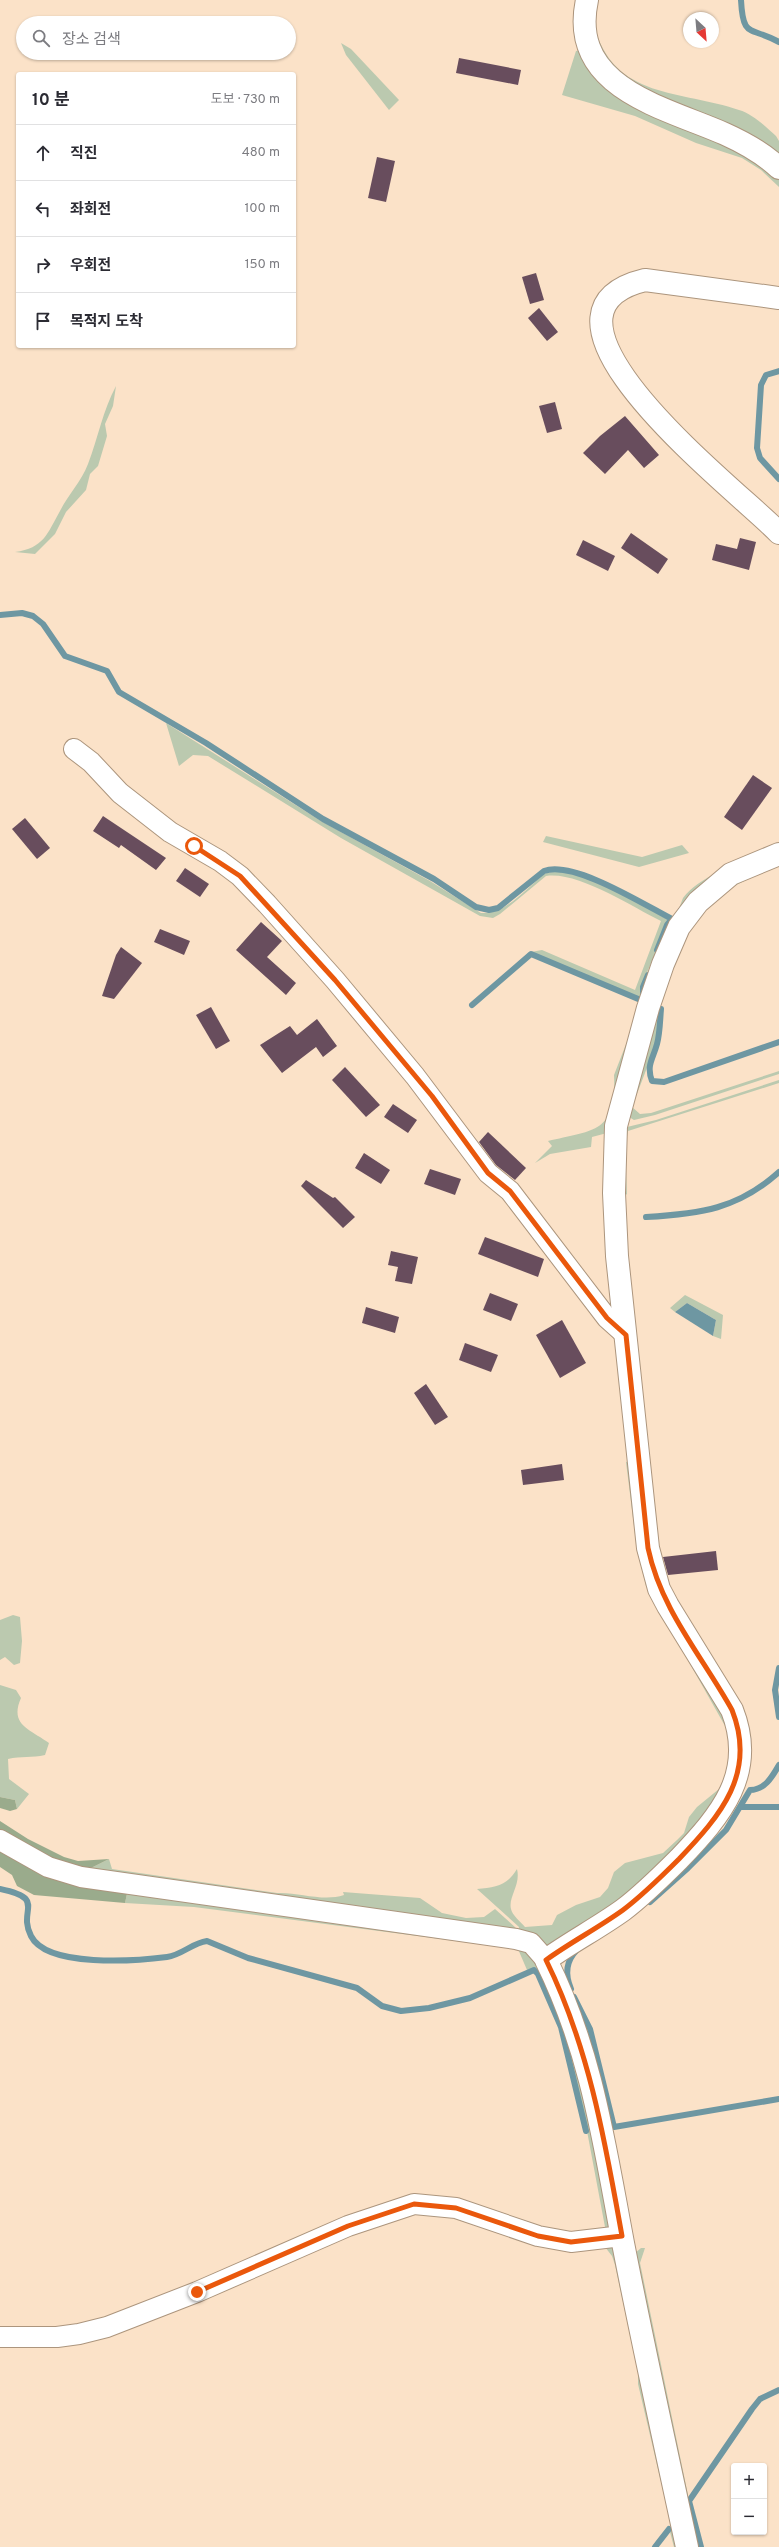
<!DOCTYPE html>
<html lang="ko">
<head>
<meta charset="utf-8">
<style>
	:root { --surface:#fff; --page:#f2f2f3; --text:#2b2b33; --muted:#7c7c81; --line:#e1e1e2 }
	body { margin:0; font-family:Overpass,"Noto Sans KR",sans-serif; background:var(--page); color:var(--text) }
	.controls { position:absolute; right:12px; bottom:12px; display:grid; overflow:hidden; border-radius:4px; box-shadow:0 1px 3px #0004 }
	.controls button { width:36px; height:36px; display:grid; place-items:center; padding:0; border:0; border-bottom:1px solid var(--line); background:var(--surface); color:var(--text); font:20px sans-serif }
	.compass { position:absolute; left:683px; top:12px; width:36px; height:36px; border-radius:50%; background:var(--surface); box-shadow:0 1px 3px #0004; rotate:154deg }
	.stop { position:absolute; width:12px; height:12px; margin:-9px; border:3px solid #ea580c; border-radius:50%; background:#fff }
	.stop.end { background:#ea580c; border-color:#fff; box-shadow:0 1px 4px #0008 }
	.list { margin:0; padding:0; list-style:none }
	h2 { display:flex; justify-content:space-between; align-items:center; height:52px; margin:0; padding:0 16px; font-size:17px }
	h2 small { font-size:13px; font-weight:400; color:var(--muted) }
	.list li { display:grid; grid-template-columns:26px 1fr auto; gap:12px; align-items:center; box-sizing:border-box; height:56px; padding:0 16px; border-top:1px solid var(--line) }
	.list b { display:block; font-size:15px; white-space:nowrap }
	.list em { font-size:13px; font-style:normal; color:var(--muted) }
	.icon { flex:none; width:22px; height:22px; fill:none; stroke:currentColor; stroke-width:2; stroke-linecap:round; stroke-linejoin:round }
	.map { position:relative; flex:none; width:779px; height:2547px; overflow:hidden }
	.search { position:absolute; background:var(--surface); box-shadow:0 1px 3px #0004; left:16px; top:16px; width:280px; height:44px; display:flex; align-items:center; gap:10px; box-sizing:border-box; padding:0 14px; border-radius:22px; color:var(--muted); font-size:15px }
	.panel { position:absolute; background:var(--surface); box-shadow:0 1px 3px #0004; left:16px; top:72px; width:280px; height:276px; border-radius:4px }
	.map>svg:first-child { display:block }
	.green { fill:#bbc9af }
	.forest { fill:#9aab8c }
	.water { fill:#6e97a2 }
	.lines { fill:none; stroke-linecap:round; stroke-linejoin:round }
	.stream { stroke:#6e97a2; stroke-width:6 }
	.building { fill:#684d5d }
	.minor-casing { stroke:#ac957d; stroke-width:22 }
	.tertiary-casing { stroke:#ac957d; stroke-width:24 }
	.minor { stroke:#fff; stroke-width:20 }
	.tertiary { stroke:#fff; stroke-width:22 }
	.route { stroke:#ea580c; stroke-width:5 }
</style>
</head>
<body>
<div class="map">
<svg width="779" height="2547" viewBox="0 0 779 2547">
	<rect width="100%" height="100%" fill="#fbe2c8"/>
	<g class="green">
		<path d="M 594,25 C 613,100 682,90 739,110 C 753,114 766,127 776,136 L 779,141 L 779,162 L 638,94 L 593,44 Z"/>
		<path d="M 341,43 L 351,49 L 399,100 L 389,110 L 346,55 Z"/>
		<path d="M 583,50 L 759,162 L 779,179 L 779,187 L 761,170 L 742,158 L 696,143 L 635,116 L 562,95 L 576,51 Z"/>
		<path d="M 116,386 L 113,406 L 105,424 L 107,436 L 98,466 L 90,474 L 86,490 L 66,512 L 55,534 L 35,554 L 15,552 C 44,548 47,534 60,511 C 68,495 81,482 88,464 C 98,438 103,410 116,386 Z"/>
		<path d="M 166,723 L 321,821 L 430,881 L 481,913 C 505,915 527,888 544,874 C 574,861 640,905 669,920 L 641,987 L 642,999 L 531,952 L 542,950 L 635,990 L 661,921 C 632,907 578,871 546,876 L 500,914 L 493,918 L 480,916 L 341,838 L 208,756 L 193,755 L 179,766 Z"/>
		<path d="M 546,836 L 642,857 L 682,845 L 689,853 L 639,867 L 543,842 Z"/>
		<path d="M 759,854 L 694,899 L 607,1133 L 592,1137 L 591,1147 L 550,1154 L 535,1163 L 552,1146 L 548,1141 C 594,1130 617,1133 614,1075 L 683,898 C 700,876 734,866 759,854 Z"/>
		<path d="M 779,858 L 779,864 L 722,892 L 709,902 L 692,925 L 662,995 L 656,1044 L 632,1107 L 640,1114 L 651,1113 L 773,1073 L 779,1071 L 779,1074 L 655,1115 L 634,1120 L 624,1114 L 627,1098 C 644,1038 664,937 710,896 C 730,877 755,869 779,858 Z"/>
		<path d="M 779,1080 L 779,1083 L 628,1131 L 625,1147 L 627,1194 L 621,1199 L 619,1151 L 621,1131 L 627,1127 L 656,1120 Z"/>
		<path d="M 685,1295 L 723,1315 L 721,1339 L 713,1336 L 716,1320 L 687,1303 L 675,1312 L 670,1308 Z"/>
		<path d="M 636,1460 L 644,1541 L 731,1713 L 735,1773 L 658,1875 L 547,1951 L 518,1935 L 519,1927 L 477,1889 C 495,1887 507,1886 517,1869 C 521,1885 508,1897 511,1909 C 512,1915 521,1922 525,1927 L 552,1925 L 557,1915 L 576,1905 L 600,1897 L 608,1888 L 614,1872 L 625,1863 L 663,1853 L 677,1840 L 684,1833 L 689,1817 L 697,1807 L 719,1789 L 731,1762 L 729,1733 L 646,1586 L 637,1550 L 626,1462 Z"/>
		<path d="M 13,1615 L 20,1617 L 22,1641 L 20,1663 L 14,1665 L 5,1657 L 0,1660 L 0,1620 Z"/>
		<path d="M 0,1685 L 16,1690 L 21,1698 C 9,1725 30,1729 49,1743 L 45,1755 C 32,1758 21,1756 8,1759 L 9,1779 L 29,1794 L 17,1809 L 15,1800 L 0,1797 Z"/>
		<path d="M 109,1859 L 112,1869 L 277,1893 C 299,1892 323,1902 344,1895 L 343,1892 L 420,1898 L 442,1913 L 466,1918 L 484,1917 L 495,1909 L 516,1928 L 515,1935 L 83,1872 Z"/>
		<path d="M 128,1889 L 528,1946 L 540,1957 L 544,1964 L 576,2047 L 597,2130 L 614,2225 C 577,2266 472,2199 423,2200 C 385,2201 339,2227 304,2242 C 238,2270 171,2298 105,2324 L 68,2333 L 0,2333 L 0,2329 C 35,2334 69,2332 104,2322 C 176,2293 247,2262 319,2232 C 349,2220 392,2197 425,2197 C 473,2197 564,2258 605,2227 L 587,2131 L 563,2026 L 540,1973 L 534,1968 L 527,1970 L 518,1949 L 194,1907 L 125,1903 Z"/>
		<path d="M 614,2246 L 683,2547 L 674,2547 L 670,2532 L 672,2529 L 638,2384 L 638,2372 L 615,2265 L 612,2256 L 605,2247 Z"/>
		<path d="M 641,2248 L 645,2248 L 640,2263 L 688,2495 L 686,2499 L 699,2547 L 690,2547 L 634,2254 Z"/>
	</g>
	<g class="forest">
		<path d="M 0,1797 L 15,1800 L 17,1809 L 10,1811 L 0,1808 Z"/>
		<path d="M 0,1821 L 28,1839 L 64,1857 L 78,1861 L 109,1859 L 83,1872 L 0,1834 Z"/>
		<path d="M 0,1845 L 128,1889 L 125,1903 L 34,1895 L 17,1886 L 12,1875 L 0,1867 Z"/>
	</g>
	<path class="water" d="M 687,1303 L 716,1320 L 713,1336 L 675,1312 Z"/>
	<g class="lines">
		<g class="stream">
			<path d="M 741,0 C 743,39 750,26 779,42"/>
			<path d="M 779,371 L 766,375 L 761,385 L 757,448 L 760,458 L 779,479"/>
			<path d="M 0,615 L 22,613 L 33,616 L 43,624 L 65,656 L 107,671 L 119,692 L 206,743 L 323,819 L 434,879 L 476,907 L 489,910 L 498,908 L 544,871 C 573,860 643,904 672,919 L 667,925 L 657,950"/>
			<path d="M 472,1005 L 531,954 L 643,1001 L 643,987 L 648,975"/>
			<path d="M 661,1009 C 660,1020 660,1033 657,1044 C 653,1059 646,1065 652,1081 L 664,1082 L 779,1042"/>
			<path d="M 646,1217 C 700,1214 738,1209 779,1172"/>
			<path d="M 779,1668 L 775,1690 L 779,1717"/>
			<path d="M 741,1807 L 779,1807"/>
			<path d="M 0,1889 C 48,1899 17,1909 31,1936 C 47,1968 136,1961 167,1957 C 182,1955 192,1943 207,1941 L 248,1958 L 357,1988 L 382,2006 L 401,2011 L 429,2008 L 470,1998 L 534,1970 L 538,1974 L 561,2027 L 586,2131"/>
			<path d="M 650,1902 L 688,1868 L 726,1830 L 750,1790 C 765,1790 772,1777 779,1765"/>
			<path d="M 571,1989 C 565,1975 566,1961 577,1950"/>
			<path d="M 574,1997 L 590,2029 L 614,2127 L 779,2099"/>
			<path d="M 655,2547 L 669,2529"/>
			<path d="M 701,2547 L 689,2501 L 752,2409 L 760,2399 L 779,2390"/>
		</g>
	</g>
	<g class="building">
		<path d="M 459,58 L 521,70 L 518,85 L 456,73 Z"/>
		<path d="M 377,157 L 395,161 L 386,202 L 368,198 Z"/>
		<path d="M 536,273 L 544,300 L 530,304 L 522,277 Z"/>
		<path d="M 539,308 L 558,332 L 547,341 L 528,318 Z"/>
		<path d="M 555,402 L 562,429 L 547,433 L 539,406 Z"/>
		<path d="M 625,416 L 659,455 L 644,468 L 628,450 L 605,474 L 583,453 L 600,436 Z"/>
		<path d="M 631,533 L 668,559 L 658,574 L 621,548 Z"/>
		<path d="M 740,538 L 756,542 L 749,570 L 712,560 L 716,544 L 737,549 Z"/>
		<path d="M 583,540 L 615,556 L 608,571 L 576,555 Z"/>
		<path d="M 753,775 L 772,788 L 742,830 L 724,817 Z"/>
		<path d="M 103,816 L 166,858 L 156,870 L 121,845 L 119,848 L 93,831 Z"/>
		<path d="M 25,818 L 50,848 L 37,859 L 12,829 Z"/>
		<path d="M 185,868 L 209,884 L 200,897 L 176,881 Z"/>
		<path d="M 261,922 L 282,941 L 267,957 L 296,983 L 286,995 L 236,950 Z"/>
		<path d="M 160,929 L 190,941 L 184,955 L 154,942 Z"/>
		<path d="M 121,947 L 142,963 L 114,999 L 102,996 L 116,955 Z"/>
		<path d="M 211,1007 L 230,1041 L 216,1049 L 196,1015 Z"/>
		<path d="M 317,1019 L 337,1046 L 323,1057 L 316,1047 L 282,1073 L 260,1045 L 290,1026 L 297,1035 Z"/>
		<path d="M 345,1067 L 380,1105 L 366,1117 L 332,1080 Z"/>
		<path d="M 393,1104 L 417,1120 L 408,1133 L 384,1117 Z"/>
		<path d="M 488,1132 L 526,1168 L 515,1180 L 496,1165 L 479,1142 Z"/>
		<path d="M 364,1153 L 390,1170 L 381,1184 L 355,1168 Z"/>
		<path d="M 430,1169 L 461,1179 L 455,1195 L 424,1184 Z"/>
		<path d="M 306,1180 L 333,1198 L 335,1197 L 355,1217 L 343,1228 L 301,1186 Z"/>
		<path d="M 485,1237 L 544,1259 L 538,1277 L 478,1254 Z"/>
		<path d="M 391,1251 L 418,1257 L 412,1284 L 395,1281 L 398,1267 L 388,1265 Z"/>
		<path d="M 490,1293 L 518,1304 L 511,1321 L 483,1310 Z"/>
		<path d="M 366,1307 L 399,1317 L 395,1333 L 362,1323 Z"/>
		<path d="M 562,1320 L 586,1363 L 560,1378 L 536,1335 Z"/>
		<path d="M 465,1343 L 498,1355 L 491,1372 L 459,1360 Z"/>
		<path d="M 426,1384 L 448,1417 L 435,1425 L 414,1393 Z"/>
		<path d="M 562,1464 L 564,1480 L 523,1485 L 521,1470 Z"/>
		<path d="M 716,1551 L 718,1570 L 668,1575 L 663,1557 Z"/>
	</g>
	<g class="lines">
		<g class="minor-casing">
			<g id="minor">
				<path d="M 74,749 L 91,762 L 120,793 L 170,832 L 220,861 L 240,876 L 267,904 L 335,980 L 415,1076 L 488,1173 L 510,1191 L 607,1318 L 626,1335"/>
				<path d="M 0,1840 L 48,1867 L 81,1877 L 516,1939 L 531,1943 L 546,1960"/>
				<path d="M 0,2337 L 57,2337 L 79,2334 L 107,2327 L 197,2292 L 348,2226 L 414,2204 L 456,2208 L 538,2236 L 571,2242 L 622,2236"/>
			</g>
		</g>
		<g class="tertiary-casing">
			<g id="tertiary">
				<path d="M 587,0 C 568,88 664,107 725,134 C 745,143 763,153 779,168"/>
				<path d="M 779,298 L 645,280 C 504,314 746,497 779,533"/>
				<path d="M 687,2547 C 665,2446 643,2345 623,2243 C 604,2143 592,2053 546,1960 C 571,1942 598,1928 623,1910 C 643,1895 661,1877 679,1859 C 721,1815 757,1773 732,1710 L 668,1606 L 659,1589 L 648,1548 L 617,1256 L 614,1193 L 616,1126 L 648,1008 L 663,964 L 679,927 L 698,902 L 731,874 L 779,854"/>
			</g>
		</g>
		<use href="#minor" class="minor"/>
		<use href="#tertiary" class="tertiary"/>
	</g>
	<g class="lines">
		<path class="route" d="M 194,846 L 240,876 L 335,980 L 432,1096 L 488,1173 L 510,1191 L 607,1318 L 626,1335 L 648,1548 C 661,1610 702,1656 732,1710 C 757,1773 721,1815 679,1859 C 661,1877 643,1895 623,1910 C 598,1928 571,1942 546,1960 C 589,2047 605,2141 622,2236 L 571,2242 L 538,2236 L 456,2208 L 414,2204 L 348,2226 L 197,2292"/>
	</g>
</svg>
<div class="controls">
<button>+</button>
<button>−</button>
</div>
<svg class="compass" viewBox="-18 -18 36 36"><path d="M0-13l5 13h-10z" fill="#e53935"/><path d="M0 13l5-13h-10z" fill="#7c7c81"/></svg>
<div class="stop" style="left:194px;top:846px"></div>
<div class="stop end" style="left:197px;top:2292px"></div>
<div class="search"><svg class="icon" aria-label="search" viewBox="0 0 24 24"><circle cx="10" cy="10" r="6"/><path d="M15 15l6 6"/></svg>장소 검색</div>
<section class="panel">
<h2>10 분<small>도보 · 730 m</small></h2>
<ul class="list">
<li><svg class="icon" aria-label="ahead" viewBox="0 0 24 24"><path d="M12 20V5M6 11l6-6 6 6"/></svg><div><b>직진</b></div><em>480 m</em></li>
<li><svg class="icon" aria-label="left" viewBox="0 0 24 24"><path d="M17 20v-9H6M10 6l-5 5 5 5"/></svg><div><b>좌회전</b></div><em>100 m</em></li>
<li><svg class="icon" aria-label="right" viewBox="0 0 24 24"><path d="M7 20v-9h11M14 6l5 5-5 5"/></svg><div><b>우회전</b></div><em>150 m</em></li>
<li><svg class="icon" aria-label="arrive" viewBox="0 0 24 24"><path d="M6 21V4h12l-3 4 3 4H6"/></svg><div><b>목적지 도착</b></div></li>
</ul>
</section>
</div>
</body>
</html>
